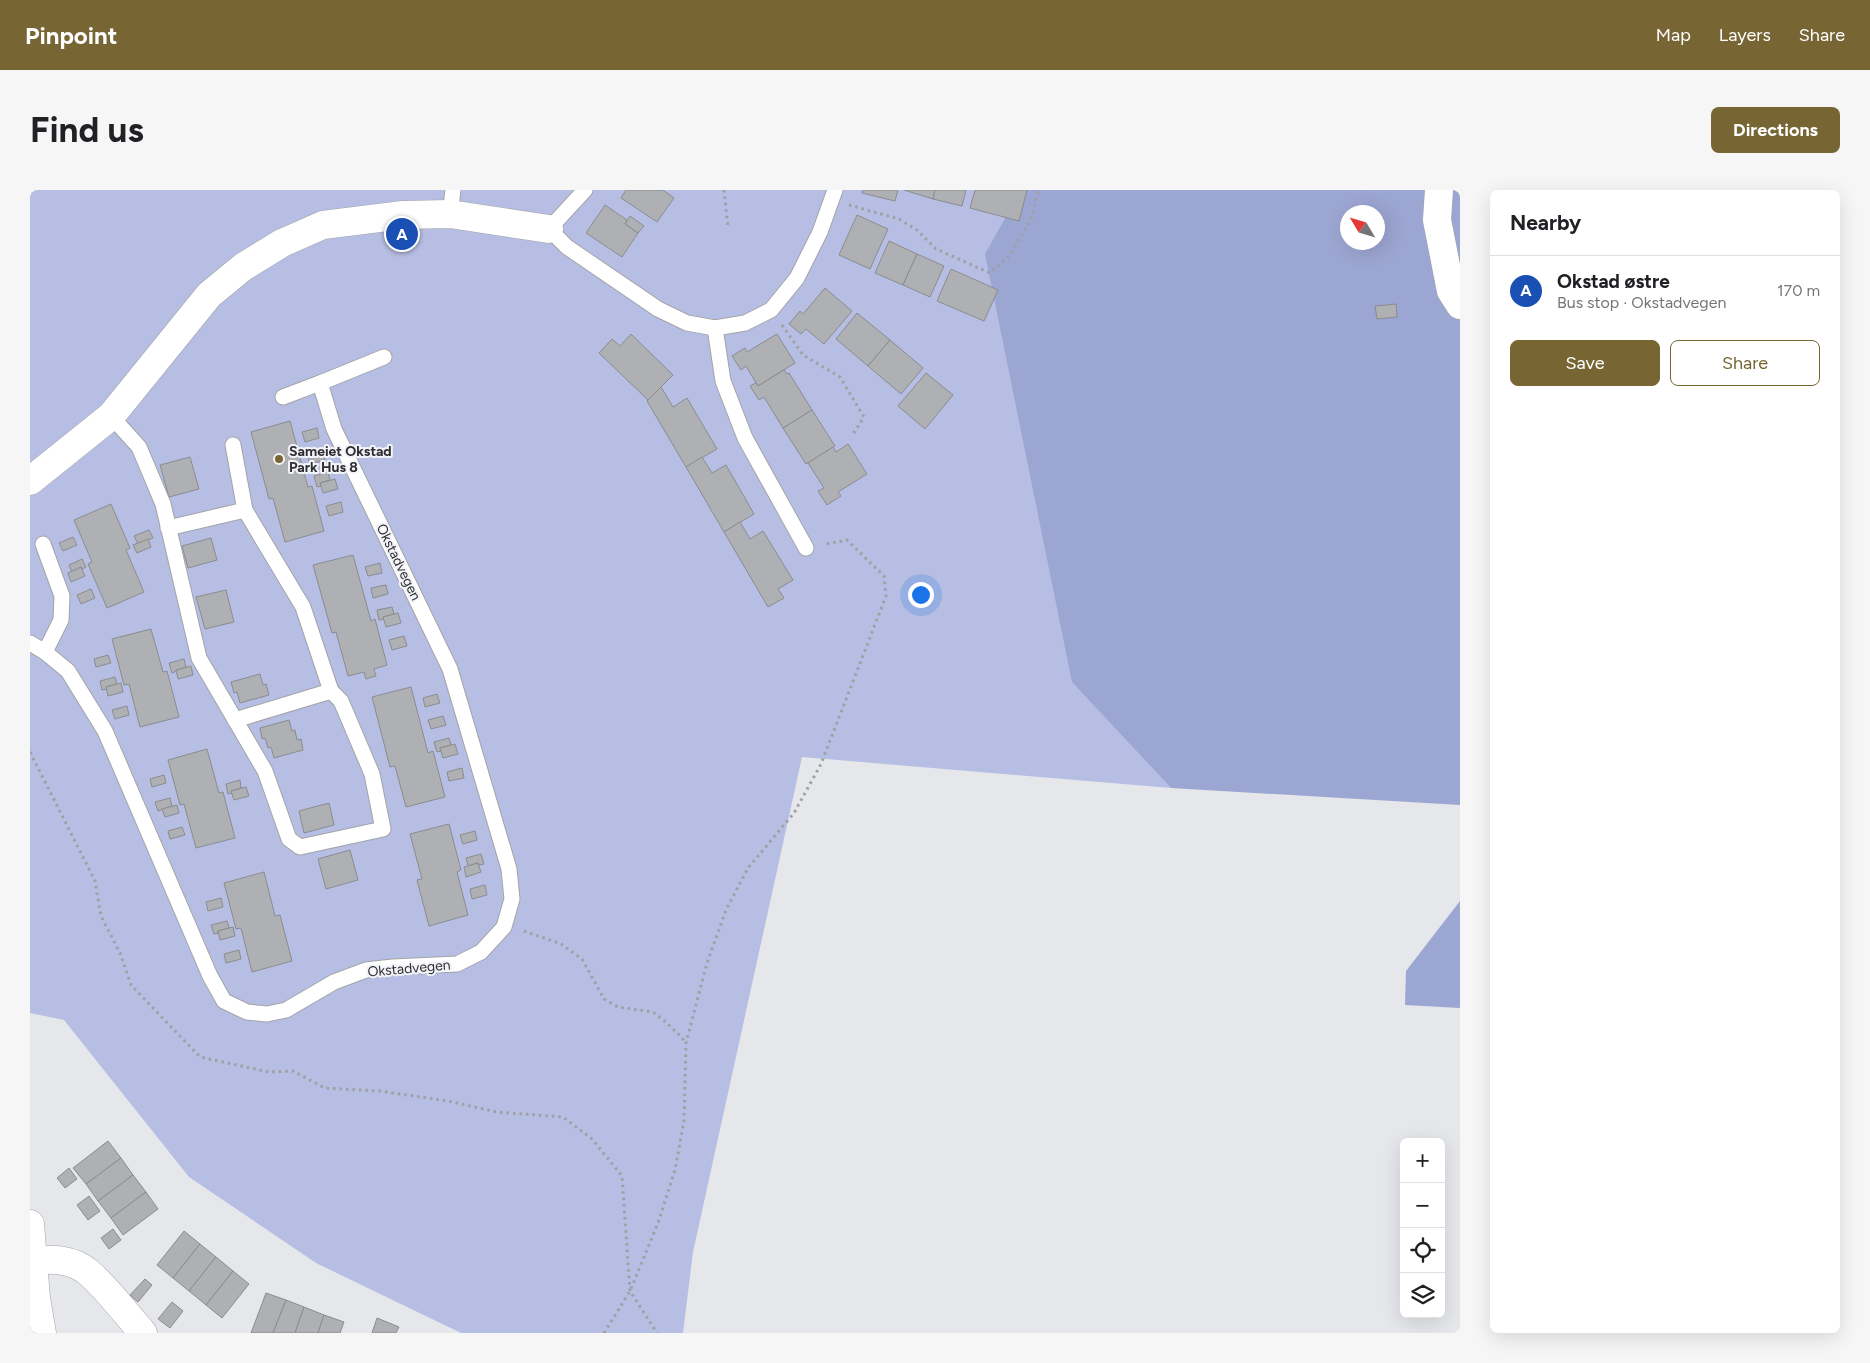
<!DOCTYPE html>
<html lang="en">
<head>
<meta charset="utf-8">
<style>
	:root { --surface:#fff; --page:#f6f6f6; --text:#202124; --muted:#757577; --line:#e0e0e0; --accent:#776634 }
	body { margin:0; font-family:Figtree,sans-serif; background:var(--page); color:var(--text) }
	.controls { position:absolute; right:15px; bottom:15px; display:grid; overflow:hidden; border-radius:8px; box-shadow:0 5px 20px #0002 }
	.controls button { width:45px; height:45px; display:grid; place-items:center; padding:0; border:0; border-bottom:1px solid var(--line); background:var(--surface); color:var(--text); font:25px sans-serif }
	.compass { position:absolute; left:1310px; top:15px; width:45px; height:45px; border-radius:50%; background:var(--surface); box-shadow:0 5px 20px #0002; rotate:308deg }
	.you { position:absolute; left:890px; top:404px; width:18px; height:18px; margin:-12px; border:4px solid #fff; border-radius:50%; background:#1a73e8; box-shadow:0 0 0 8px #1a73e833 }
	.badge { display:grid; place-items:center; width:32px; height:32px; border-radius:50%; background:var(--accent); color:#fff; font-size:16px; font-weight:700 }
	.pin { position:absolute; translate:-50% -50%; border:2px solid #fff; box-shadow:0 1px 5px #0006 }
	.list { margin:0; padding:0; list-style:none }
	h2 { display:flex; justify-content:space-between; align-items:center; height:65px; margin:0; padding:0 20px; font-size:21px }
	h2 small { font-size:16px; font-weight:400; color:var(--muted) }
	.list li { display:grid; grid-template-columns:32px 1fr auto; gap:15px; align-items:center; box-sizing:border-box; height:70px; padding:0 20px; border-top:1px solid var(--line) }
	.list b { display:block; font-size:19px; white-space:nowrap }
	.list p { margin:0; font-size:16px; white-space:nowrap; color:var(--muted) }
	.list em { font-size:16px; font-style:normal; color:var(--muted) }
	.actions { display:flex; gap:10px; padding:15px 20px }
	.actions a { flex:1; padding:11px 0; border:1px solid var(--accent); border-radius:8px; text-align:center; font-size:18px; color:var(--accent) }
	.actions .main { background:var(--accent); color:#fff }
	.icon { flex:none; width:28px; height:28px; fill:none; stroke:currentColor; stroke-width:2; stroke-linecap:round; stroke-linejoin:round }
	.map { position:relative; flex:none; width:1430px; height:1143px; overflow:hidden; border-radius:8px }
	header { display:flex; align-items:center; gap:30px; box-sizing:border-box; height:70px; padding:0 25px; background:var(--accent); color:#fff }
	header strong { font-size:24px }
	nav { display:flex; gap:28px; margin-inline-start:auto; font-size:18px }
	.intro { display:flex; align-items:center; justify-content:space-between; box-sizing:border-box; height:120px; padding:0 30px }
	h1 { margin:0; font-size:35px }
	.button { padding:12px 22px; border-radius:8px; background:var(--accent); color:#fff; font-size:18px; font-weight:700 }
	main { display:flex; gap:30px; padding:0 30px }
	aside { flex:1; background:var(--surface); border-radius:8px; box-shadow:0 5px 20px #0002 }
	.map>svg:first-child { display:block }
	.green { fill:#b6bee3 }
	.forest { fill:#9ca6d2; fill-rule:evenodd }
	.building { fill:#afb0b4; stroke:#8b8c90 }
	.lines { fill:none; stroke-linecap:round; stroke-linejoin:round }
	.service-casing { stroke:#a3a4a8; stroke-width:17 }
	.minor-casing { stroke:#a3a4a8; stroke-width:29 }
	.tertiary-casing { stroke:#a3a4a8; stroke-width:29 }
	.path { stroke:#9fa0a3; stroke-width:3; stroke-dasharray:2.5 4; stroke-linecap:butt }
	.service { stroke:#fff; stroke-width:15 }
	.minor { stroke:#fff; stroke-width:28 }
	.tertiary { stroke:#fff; stroke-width:28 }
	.poi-dot { fill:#776634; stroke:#f3f4f9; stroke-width:2 }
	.labels { text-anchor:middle; stroke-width:4; stroke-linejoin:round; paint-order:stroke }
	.poi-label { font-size:14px; font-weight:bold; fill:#2f2f31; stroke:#f3f4f9; text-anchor:start }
	.street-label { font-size:14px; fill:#2f2f31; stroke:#f3f4f9 }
</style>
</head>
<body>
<header>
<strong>Pinpoint</strong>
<nav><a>Map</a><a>Layers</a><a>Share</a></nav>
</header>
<div class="intro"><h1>Find us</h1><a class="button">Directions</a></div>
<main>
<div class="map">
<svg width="1430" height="1143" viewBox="0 0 1430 1143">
	<rect width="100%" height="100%" fill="#e5e7eb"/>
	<path class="green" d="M 0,0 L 991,0 L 1042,491 L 1141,598 L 772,567 L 663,1062 L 653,1143 L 431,1143 L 286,1073 L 159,987 L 34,830 L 0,823 Z"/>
	<g class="forest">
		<path d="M 991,0 L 1430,0 L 1430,615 L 1141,598 L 1042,492 L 955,64 ZM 1318,22 L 1348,22 L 1348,52 L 1318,52 Z"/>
		<path d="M 1430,711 L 1430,818 L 1375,815 L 1376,781 Z"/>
	</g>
	<g class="building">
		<path d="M 596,0 L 633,0 L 644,8 L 627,32 L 591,8 Z"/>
		<path d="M 833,0 L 868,0 L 865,11 L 832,3 Z"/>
		<path d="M 874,0 L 905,0 L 903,9 Z"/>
		<path d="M 905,0 L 936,0 L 932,16 L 903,9 Z"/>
		<path d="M 945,0 L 997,0 L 989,31 L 940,18 Z"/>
		<path d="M 575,15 L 597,30 L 595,34 L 608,43 L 592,67 L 556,43 Z"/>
		<path d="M 827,25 L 858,39 L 840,79 L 809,65 Z"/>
		<path d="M 600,26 L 614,36 L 608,43 L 595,34 Z"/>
		<path d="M 859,51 L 887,64 L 873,95 L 845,83 Z"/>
		<path d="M 887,64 L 914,76 L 900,107 L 873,95 Z"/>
		<path d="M 921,79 L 968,100 L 954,131 L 907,111 Z"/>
		<path d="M 795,98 L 822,121 L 794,154 L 776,139 L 771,144 L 759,134 L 770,121 L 773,124 Z"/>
		<path d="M 1366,114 L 1367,127 L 1347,129 L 1345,116 Z"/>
		<path d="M 827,123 L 860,150 L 838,176 L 806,149 Z"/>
		<path d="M 601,144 L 643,185 L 618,210 L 569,163 L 582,149 L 590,156 Z"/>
		<path d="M 747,144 L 765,173 L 728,196 L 716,176 L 711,180 L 702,166 L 715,158 L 717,162 Z"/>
		<path d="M 860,150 L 893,178 L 871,204 L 838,176 Z"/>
		<path d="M 754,180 L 757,184 L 759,183 L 782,220 L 753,238 L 734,207 L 729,210 L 720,196 L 726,193 L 728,196 Z"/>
		<path d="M 896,183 L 923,205 L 895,239 L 868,216 Z"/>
		<path d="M 631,197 L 643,217 L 657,208 L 687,259 L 656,277 L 617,211 Z"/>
		<path d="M 782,220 L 805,256 L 776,274 L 753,238 Z"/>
		<path d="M 260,231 L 278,297 L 282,296 L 294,341 L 255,352 L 243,308 L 239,309 L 221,242 Z"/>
		<path d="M 287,238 L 289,248 L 275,252 L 272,242 Z"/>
		<path d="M 818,254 L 837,284 L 808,302 L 811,306 L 797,315 L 788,301 L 794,298 L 778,273 L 803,257 L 806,262 Z"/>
		<path d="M 292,260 L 295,270 L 280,274 L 277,264 Z"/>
		<path d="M 160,267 L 169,299 L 139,307 L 130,275 Z"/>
		<path d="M 672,267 L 682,283 L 696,275 L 724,324 L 694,342 L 656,277 Z"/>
		<path d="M 298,282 L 300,290 L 290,293 L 291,296 L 287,297 L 284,286 Z"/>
		<path d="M 305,289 L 308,299 L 293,303 L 290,293 Z"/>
		<path d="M 311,312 L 313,322 L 299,326 L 296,316 Z"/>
		<path d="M 81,314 L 100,358 L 96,360 L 114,402 L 77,418 L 58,374 L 62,372 L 44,330 Z"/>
		<path d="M 710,332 L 720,349 L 733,341 L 763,390 L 748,399 L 754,408 L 738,417 L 694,342 Z"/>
		<path d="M 119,340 L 123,348 L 108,354 L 104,346 Z"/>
		<path d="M 43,347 L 47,355 L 33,361 L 29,353 Z"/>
		<path d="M 181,348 L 187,370 L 158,378 L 152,356 Z"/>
		<path d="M 118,349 L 121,357 L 107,363 L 103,355 Z"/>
		<path d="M 323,365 L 341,431 L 345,429 L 357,475 L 344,479 L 346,486 L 336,489 L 334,482 L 318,486 L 306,442 L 302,443 L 283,375 Z"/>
		<path d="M 52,369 L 56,377 L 52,379 L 51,377 L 42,382 L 39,375 Z"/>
		<path d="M 350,373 L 352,383 L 338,386 L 335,377 Z"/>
		<path d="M 51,377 L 55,386 L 41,392 L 38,383 Z"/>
		<path d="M 356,395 L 358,404 L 343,408 L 341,398 Z"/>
		<path d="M 61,399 L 65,408 L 51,414 L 47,405 Z"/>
		<path d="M 196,400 L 204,432 L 175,439 L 166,407 Z"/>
		<path d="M 362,417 L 364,424 L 353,427 L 354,429 L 349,430 L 347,420 Z"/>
		<path d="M 368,423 L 371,433 L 356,437 L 353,427 Z"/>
		<path d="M 121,439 L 133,482 L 137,481 L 149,527 L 110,537 L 99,494 L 94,495 L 82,449 Z"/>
		<path d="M 374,446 L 377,456 L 362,460 L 359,450 Z"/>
		<path d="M 78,465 L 81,473 L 66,477 L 64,469 Z"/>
		<path d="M 154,469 L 156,477 L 142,483 L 139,473 Z"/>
		<path d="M 161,476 L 163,485 L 148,489 L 146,480 Z"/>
		<path d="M 230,484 L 233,495 L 236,494 L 239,505 L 210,513 L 207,502 L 204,503 L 201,492 Z"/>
		<path d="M 85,487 L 87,494 L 76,497 L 77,499 L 72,500 L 70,491 Z"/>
		<path d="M 91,493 L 93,502 L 78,506 L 76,497 Z"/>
		<path d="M 381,497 L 398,563 L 403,561 L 415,607 L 376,617 L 365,576 L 360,577 L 342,507 Z"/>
		<path d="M 407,504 L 410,513 L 395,517 L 393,508 Z"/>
		<path d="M 97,516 L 99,525 L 85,529 L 82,520 Z"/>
		<path d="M 413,526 L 416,535 L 401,539 L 398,530 Z"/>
		<path d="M 259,530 L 262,541 L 265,540 L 267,550 L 271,549 L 273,560 L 244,568 L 241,557 L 238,558 L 235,548 L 232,549 L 230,538 Z"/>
		<path d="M 419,548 L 421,555 L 410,558 L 411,561 L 407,562 L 404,552 Z"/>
		<path d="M 425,554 L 428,564 L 413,568 L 410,558 Z"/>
		<path d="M 177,559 L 189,603 L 193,602 L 205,648 L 166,658 L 154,614 L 150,615 L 138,570 Z"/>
		<path d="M 432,578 L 434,588 L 419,591 L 417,582 Z"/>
		<path d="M 134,585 L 136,593 L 122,597 L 120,589 Z"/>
		<path d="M 210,590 L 211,598 L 201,601 L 202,603 L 198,604 L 196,594 Z"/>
		<path d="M 216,597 L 219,606 L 204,610 L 201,601 Z"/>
		<path d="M 140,608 L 142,616 L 128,621 L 125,612 Z"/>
		<path d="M 299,613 L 304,635 L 274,643 L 269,621 Z"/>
		<path d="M 147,615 L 149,623 L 135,627 L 132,619 Z"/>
		<path d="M 419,634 L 431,680 L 427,682 L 438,725 L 399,736 L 387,690 L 392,689 L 380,644 Z"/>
		<path d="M 152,637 L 155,645 L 140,649 L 138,641 Z"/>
		<path d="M 445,641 L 447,650 L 433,654 L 430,645 Z"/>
		<path d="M 320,660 L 328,690 L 296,699 L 288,669 Z"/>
		<path d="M 451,664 L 454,674 L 449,675 L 448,673 L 438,676 L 436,668 Z"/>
		<path d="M 448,673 L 451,682 L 436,687 L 434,677 Z"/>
		<path d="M 234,682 L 245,726 L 250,725 L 262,771 L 222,782 L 211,738 L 206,739 L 194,693 Z"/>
		<path d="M 455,695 L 457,705 L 442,709 L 440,699 Z"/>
		<path d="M 191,708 L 193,717 L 178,721 L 176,712 Z"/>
		<path d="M 197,731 L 199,738 L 188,741 L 188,743 L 184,744 L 181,735 Z"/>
		<path d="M 203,737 L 205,746 L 190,750 L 188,741 Z"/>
		<path d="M 209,760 L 211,769 L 196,773 L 194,764 Z"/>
		<path d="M 78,951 L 91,968 L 56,994 L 43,978 Z"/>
		<path d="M 91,968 L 103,985 L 68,1011 L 56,994 Z"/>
		<path d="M 39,978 L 47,989 L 35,998 L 27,988 Z"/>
		<path d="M 103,985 L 116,1002 L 81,1028 L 68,1011 Z"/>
		<path d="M 116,1002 L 128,1019 L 93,1045 L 81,1028 Z"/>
		<path d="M 59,1006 L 70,1021 L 58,1030 L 47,1015 Z"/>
		<path d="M 83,1039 L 91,1050 L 79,1059 L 71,1048 Z"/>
		<path d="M 154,1041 L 170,1054 L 143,1088 L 127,1075 Z"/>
		<path d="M 170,1054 L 186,1067 L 159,1101 L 143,1088 Z"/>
		<path d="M 186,1067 L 203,1081 L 176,1115 L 159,1101 Z"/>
		<path d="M 203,1081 L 219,1094 L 192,1128 L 176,1115 Z"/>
		<path d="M 115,1089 L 122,1095 L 108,1112 L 100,1105 Z"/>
		<path d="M 236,1103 L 256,1110 L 243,1143 L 221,1143 Z"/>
		<path d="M 256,1110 L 274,1117 L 265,1143 L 243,1143 Z"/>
		<path d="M 142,1112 L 153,1121 L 140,1138 L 128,1129 Z"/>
		<path d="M 274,1117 L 294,1125 L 288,1143 L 265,1143 Z"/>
		<path d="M 294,1125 L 314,1132 L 310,1143 L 288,1143 Z"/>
		<path d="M 347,1128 L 369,1137 L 366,1143 L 342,1143 Z"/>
	</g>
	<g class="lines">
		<g class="service-casing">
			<g id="service">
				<path d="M 555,0 L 519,39 L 537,57 L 628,119 L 657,133 L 685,138 L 715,133 L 741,120 L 767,88 L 790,42 L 805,0"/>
				<path d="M 420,24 L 423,0"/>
				<path d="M 685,138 L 693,191 L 715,248 L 776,358"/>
				<path d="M 253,207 L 290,193"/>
				<path d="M 81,226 L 109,257 L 133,314 L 169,468 L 235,581 L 259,649 L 270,657 L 353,639 L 342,584 L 311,511 L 301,501 L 273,417 L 215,320 L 203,255"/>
				<path d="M 138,338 L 215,320"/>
				<path d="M 13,354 L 32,406 L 31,430 L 15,462"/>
				<path d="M 0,453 L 15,462 L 38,481 L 75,541 L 180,786 L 194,811 L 217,822 L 237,824 L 256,820 L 304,792 L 336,780 L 363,777 L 427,774 L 451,762 L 474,737 L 482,709 L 479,679 L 420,479 L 304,239 L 290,193 L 354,167"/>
				<path d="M 205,530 L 301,501"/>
			</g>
		</g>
		<g class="minor-casing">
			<g id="minor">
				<path d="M 1409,0 L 1407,30 L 1421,101 L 1430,115"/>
				<path d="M 3,1072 C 20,1067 44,1070 58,1082 C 77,1098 96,1124 113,1143"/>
			</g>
		</g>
		<g class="tertiary-casing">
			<g id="tertiary">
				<path d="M 0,291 L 81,226 L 179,105 L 213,77 L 252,53 L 293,35 L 373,25 L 420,24 L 519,39"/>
				<path d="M 0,1034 L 6,1108 L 12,1143"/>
			</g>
		</g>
		<g class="path">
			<path d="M 694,0 L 698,37"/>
			<path d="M 819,15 L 869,29 L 887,40 L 906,59 L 960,83 L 980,65 L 1002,27 L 1008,0"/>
			<path d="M 752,135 L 773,165 L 810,187 L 834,227 L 823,244"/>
			<path d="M 0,562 L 65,691 L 71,726 L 90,763 L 101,795 L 170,867 L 239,882 L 263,881 L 295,898 L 349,901 L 418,911 L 467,922 L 533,927 L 562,949 L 592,986 L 600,1101 L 627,1143"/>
			<path d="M 494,741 L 531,754 L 552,769 L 574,809 L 588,817 L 623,822 L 637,833 L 656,852"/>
			<path d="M 574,1143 L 600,1101 L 628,1033 L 645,980 L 654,931 L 656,853 L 677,773 L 696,720 L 718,678 L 764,623 L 791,574 L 856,406 L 854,386 L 817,350 L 796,354"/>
		</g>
		<use href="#service" class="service"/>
		<use href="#minor" class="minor"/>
		<use href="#tertiary" class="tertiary"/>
	</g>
	<circle class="poi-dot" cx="249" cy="269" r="5"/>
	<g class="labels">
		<g class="poi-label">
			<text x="259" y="266">Sameiet Okstad<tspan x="259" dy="16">Park Hus 8</tspan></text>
		</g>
		<g class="street-label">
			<text transform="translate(369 372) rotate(64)" y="5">Okstadvegen</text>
			<text transform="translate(379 778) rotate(-5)" y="5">Okstadvegen</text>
		</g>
	</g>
</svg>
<div class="controls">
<button>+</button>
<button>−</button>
<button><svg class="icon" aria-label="locate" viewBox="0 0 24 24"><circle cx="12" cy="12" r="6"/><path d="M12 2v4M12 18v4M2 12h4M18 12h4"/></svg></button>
<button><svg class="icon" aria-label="layers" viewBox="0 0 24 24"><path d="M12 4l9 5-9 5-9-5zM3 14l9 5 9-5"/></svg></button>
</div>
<svg class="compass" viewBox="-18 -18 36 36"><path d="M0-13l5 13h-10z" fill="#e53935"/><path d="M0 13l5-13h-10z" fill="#757577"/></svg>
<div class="you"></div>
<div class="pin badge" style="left:372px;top:44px;background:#1a4fb4">A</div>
</div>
<aside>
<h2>Nearby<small></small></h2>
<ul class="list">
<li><span class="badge" style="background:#1a4fb4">A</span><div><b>Okstad østre</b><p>Bus stop · Okstadvegen</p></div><em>170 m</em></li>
</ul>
<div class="actions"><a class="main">Save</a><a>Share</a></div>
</aside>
</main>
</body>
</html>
